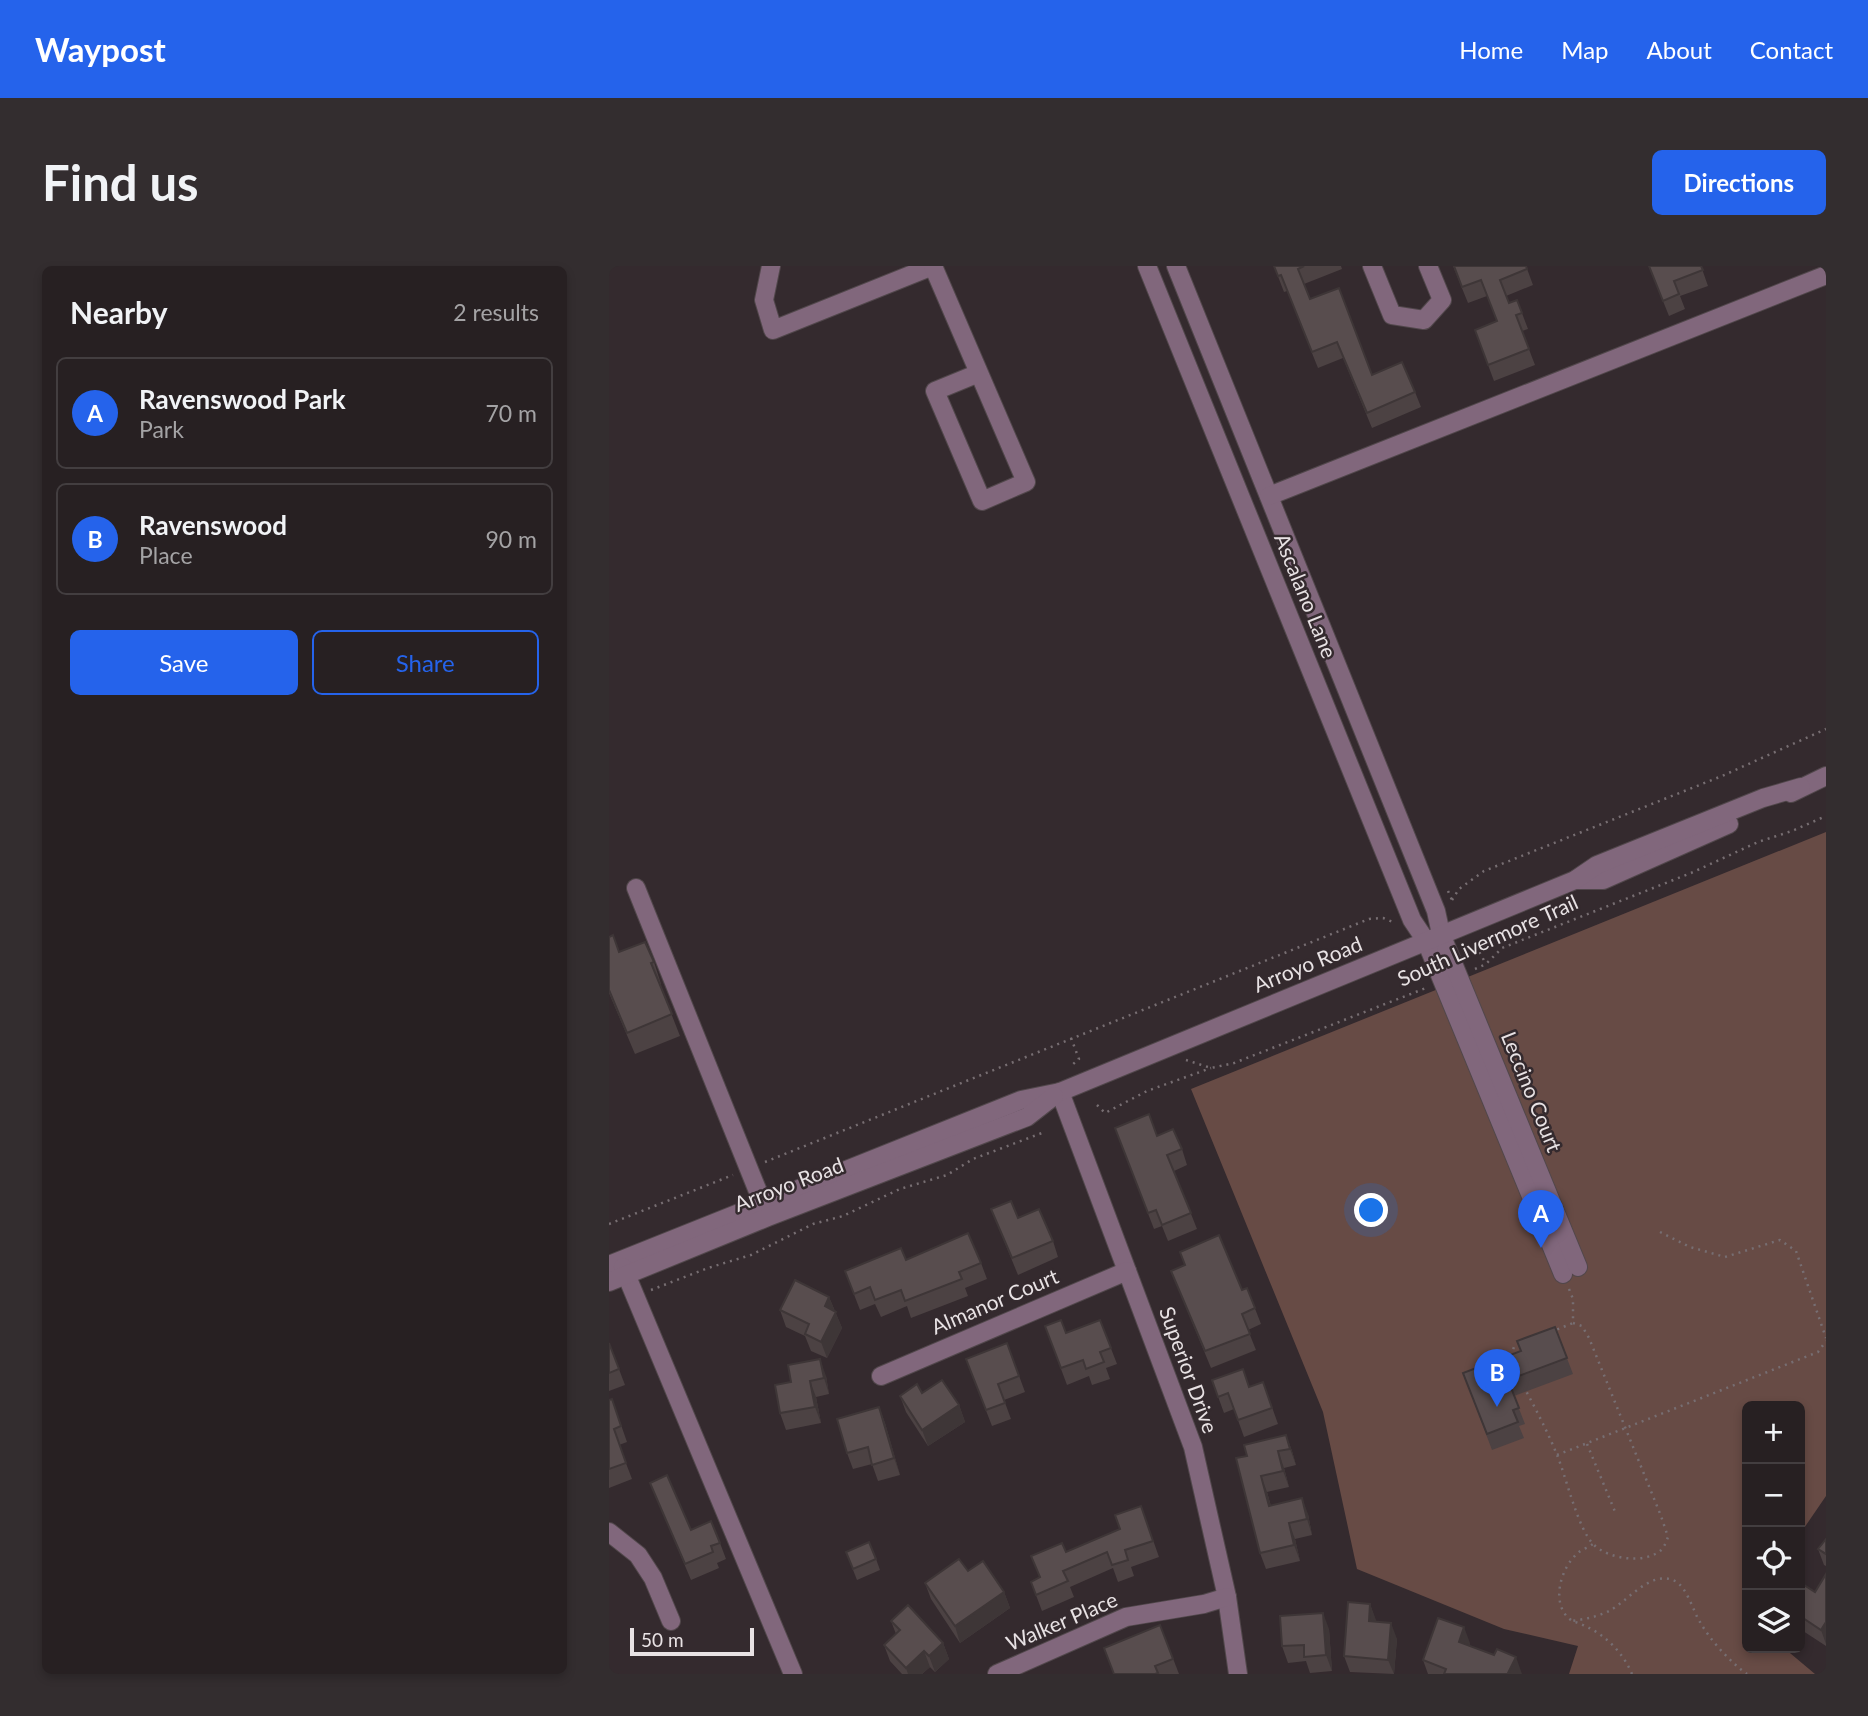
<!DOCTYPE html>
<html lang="en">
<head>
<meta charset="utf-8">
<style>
	:root { --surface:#272022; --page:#332d2f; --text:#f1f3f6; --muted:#a4a3a5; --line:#433e40; --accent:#2563eb }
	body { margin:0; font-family:Lato,sans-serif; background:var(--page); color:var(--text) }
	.controls { position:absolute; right:21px; bottom:21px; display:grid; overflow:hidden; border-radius:10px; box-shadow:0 4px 10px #0003 }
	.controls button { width:63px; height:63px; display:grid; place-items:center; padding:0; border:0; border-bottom:2px solid var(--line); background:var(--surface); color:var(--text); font:35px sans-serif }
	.scale { position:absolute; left:21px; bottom:18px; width:124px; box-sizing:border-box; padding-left:7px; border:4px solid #e8e2e4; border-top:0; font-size:19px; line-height:24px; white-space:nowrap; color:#e8e2e4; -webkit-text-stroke:5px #342a2e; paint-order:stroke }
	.you { position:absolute; left:763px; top:945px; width:24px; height:24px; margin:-18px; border:5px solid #fff; border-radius:50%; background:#1a73e8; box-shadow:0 0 0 10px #1a73e833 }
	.badge { display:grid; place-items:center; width:46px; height:46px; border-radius:50%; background:var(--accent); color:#fff; font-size:23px; font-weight:700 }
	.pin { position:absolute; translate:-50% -58px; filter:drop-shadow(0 2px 4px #0008) }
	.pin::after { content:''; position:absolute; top:37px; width:24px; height:21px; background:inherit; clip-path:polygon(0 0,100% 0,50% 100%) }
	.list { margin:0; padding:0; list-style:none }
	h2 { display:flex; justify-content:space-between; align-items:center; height:91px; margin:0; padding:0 28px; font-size:30px }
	h2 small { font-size:23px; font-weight:400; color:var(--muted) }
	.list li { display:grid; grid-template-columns:46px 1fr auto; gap:21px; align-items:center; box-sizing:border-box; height:112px; margin:0 14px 14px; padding:0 14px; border:2px solid var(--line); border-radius:10px }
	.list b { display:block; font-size:26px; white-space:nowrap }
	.list p { margin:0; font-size:23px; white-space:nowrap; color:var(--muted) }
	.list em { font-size:23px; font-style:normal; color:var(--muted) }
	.actions { display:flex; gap:14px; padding:21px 28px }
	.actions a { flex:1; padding:16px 0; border:2px solid var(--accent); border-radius:10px; text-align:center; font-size:24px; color:var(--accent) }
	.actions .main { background:var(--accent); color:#fff }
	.icon { flex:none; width:38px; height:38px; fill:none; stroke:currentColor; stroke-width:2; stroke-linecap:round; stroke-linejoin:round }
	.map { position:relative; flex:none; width:1217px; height:1408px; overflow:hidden; border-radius:10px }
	header { display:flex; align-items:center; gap:42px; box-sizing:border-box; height:98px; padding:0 35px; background:var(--accent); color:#fff }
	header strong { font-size:33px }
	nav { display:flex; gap:38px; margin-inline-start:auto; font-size:24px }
	.intro { display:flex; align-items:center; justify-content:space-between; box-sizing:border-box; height:168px; padding:0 42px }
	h1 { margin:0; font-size:49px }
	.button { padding:18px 32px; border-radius:10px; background:var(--accent); color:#fff; font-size:24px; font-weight:700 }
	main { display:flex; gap:42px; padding:0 42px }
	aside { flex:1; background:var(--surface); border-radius:10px; box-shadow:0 4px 10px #0003 }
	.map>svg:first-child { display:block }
	.green { fill:#674b45 }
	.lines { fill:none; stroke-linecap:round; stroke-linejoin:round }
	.minor-casing { stroke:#51474b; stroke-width:20 }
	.path { stroke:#776e72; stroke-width:2.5; stroke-dasharray:2 5; stroke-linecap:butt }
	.minor { stroke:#81677c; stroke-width:18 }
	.wall { fill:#4c4243 }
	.shaded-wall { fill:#3e3637 }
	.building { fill:#584d4e; stroke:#3e3637; stroke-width:2 }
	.labels { text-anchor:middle; stroke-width:5; stroke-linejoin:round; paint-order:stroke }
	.street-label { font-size:21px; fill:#e8e2e4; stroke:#342a2e }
</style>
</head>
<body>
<header>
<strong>Waypost</strong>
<nav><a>Home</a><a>Map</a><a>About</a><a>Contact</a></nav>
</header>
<div class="intro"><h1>Find us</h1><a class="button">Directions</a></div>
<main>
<aside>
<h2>Nearby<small>2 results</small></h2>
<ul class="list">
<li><span class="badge">A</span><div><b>Ravenswood Park</b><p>Park</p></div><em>70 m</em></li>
<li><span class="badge">B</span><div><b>Ravenswood</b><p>Place</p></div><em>90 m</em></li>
</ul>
<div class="actions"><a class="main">Save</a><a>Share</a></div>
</aside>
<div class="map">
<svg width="1217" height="1408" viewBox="0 0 1217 1408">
	<rect width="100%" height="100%" fill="#342a2e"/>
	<path class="green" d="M 1217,566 L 1217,1230 L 1191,1268 L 1191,1140 L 1138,1140 L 1138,1344 L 1135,1349 L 1138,1352 L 1138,1382 L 1175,1382 L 1206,1408 L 960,1408 L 969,1380 L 895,1363 L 748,1303 L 714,1146 L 582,823 Z"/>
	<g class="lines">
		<g class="minor-casing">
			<g id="minor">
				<path d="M 162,0 L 155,34 L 164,64 L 324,0"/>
				<path d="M 324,0 L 417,216 L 373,235 L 326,125 L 370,107"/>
				<path d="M 538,0 L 803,654 L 817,675 L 954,1008"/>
				<path d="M 567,0 L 827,645 L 832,668 L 969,1001"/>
				<path d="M 763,0 L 783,49 L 815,54 L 833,34 L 819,0"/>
				<path d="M 660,230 L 1217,9"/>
				<path d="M 1182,527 L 1217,510"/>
				<path d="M 966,614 L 994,614 L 1120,558"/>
				<path d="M 27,622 L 158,948"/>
				<path d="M 451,826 L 584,1181 L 618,1331 L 629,1408"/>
				<path d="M 0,999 L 412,834 L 451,826 L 966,614 L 988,599 L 1154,532 L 1192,521"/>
				<path d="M 14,1001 L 184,1408"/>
				<path d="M 0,1016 L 159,951 L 418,851 L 445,830"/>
				<path d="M 272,1110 L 518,1005"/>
				<path d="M 0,1266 L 29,1289 L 44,1312 L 62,1355"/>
				<path d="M 388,1408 L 517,1351 L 595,1338 L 618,1331"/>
			</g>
		</g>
		<g class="path">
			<path d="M 839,625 L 843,634"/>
			<path d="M 843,634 L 850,623 L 875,605 L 1113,510 L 1217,463"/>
			<path d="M 867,680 L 877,698"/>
			<path d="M 866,703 L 877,698 L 893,682 L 1082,607 L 1149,576 L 1183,565 L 1217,550"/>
			<path d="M 462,772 L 470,793 L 463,799"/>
			<path d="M 577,794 L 602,802 L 625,797 L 817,722"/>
			<path d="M 488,839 L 496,847 L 538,825 L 602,802"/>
			<path d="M 156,896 L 760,653 L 774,652 L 784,656"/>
			<path d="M 0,958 L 124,909"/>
			<path d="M 1051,966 L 1081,981 L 1116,991 L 1171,974 L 1187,985 L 1217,1072"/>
			<path d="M 960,1023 L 964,1033 L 964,1057"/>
			<path d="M 42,1024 L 99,1002 L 142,989 L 204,958 L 234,950 L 291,923 L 338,909 L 364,893 L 433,867"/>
			<path d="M 964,1057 L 973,1060 L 980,1072 L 1052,1250 L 1059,1271 C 1057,1276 1055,1282 1051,1285 C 1034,1298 1000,1293 985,1279 C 969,1264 957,1210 948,1189 C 936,1159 920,1131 905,1102 L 902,1089 L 905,1081 Z"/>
			<path d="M 978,1178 L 1007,1248"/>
			<path d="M 948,1189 L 1209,1086 L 1217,1075"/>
			<path d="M 962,1354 C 941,1339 951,1301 970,1286 C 974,1283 980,1281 984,1278"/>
			<path d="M 1023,1408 C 1012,1382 990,1363 963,1355 C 976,1353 988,1351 1000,1345 C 1018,1336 1042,1303 1066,1315 C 1078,1321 1084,1345 1091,1356 C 1101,1374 1121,1396 1138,1408"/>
		</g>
		<use href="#minor" class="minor"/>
	</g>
	<g class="wall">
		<path d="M 665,0 L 732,0 L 733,3 L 695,18 L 701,33 L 763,109 L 806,126 L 812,141 L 763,162 L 734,92 L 709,102 L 678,25 L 675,26 Z"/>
		<path d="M 844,0 L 917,0 L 924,19 L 897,30 L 900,37 L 908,34 L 919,63 L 913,65 L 926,99 L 885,115 L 866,64 L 888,55 L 878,30 L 859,37 Z"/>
		<path d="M 1040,0 L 1092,0 L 1099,20 L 1071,30 L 1076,43 L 1060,50 Z"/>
		<path d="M 0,671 L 10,686 L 45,696 L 52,718 L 51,719 L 71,770 L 26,788 L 0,727 Z"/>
		<path d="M 506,862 L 548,870 L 573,883 L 578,899 L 565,905 L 588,963 L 559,975 L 553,960 L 545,963 Z"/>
		<path d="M 382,943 L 409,952 L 444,975 L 449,991 L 409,1009 Z"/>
		<path d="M 571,986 L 633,1024 L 638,1022 L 652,1058 L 639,1064 L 647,1084 L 602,1102 L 562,1005 L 576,999 Z"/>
		<path d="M 297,994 L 372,997 L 378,1013 L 356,1022 L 359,1030 L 302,1052 L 298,1040 L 272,1051 L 266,1038 L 251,1044 L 236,1005 Z"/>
		<path d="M 220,1031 L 233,1062 L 218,1092 L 202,1085 L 196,1070 L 177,1061 L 171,1044 Z"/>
		<path d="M 491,1054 L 508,1098 L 497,1102 L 501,1113 L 483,1119 L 480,1110 L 458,1119 L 436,1060 L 457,1067 Z"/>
		<path d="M 946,1061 L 964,1108 L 905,1130 L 916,1158 L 910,1160 L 915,1172 L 883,1184 L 854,1107 L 912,1085 Z"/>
		<path d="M 0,1077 L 16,1119 L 0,1125 Z"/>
		<path d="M 398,1077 L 416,1126 L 395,1134 L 402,1153 L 383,1160 L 357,1093 Z"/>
		<path d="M 217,1110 L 220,1128 L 207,1131 L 212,1157 L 177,1164 L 171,1147 L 166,1119 Z"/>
		<path d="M 603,1114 L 640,1121 L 654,1116 L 669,1158 L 635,1171 L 625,1143 L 615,1147 Z"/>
		<path d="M 313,1127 L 350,1139 L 356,1156 L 319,1180 L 297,1146 L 291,1130 Z"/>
		<path d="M 3,1133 L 18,1176 L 10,1179 L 23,1213 L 0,1222 L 0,1134 Z"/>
		<path d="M 270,1141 L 276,1157 L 291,1209 L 269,1215 L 263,1198 L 244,1203 L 238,1187 Z"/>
		<path d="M 677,1169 L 683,1185 L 687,1199 L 675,1202 L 680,1221 L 658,1226 L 662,1240 L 699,1248 L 703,1269 L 686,1273 L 691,1295 L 657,1303 L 651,1287 L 638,1190 Z"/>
		<path d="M 41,1217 L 82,1264 L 111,1277 L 117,1293 L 108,1297 L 110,1302 L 82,1314 Z"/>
		<path d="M 532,1240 L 550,1291 L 522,1301 L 525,1310 L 509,1316 L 504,1302 L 461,1321 L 465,1331 L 433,1345 L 422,1316 L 431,1312 L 422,1290 L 457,1286 L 511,1263 Z"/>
		<path d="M 1209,1283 L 1217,1289 L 1217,1300 L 1215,1299 Z"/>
		<path d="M 237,1286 L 267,1293 L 271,1304 L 248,1314 Z"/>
		<path d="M 359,1305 L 395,1326 L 401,1342 L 351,1377 L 322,1333 L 316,1317 Z"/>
		<path d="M 1217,1308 L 1217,1380 L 1191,1363 L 1191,1326 L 1206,1326 Z"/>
		<path d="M 761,1338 L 767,1356 L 788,1373 L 785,1408 L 741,1406 L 735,1390 Z"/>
		<path d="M 282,1355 L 334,1377 L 340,1393 L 326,1406 L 321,1401 L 313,1408 L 293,1408 L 281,1395 L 275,1379 L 287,1368 Z"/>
		<path d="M 551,1359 L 570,1408 L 504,1408 Z"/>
		<path d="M 720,1363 L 723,1405 L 701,1407 L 697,1395 L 679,1397 L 673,1380 Z"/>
		<path d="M 861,1377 L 860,1380 L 912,1408 L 819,1408 L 814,1394 Z"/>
	</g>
	<g class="shaded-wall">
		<path d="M 220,1031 L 233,1062 L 218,1092 L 212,1076 L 216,1040 Z"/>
		<path d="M 211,1093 L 217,1110 L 220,1128 L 215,1112 Z"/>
		<path d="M 201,1115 L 207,1131 L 212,1157 L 206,1141 Z"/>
		<path d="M 350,1139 L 356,1156 L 319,1180 L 313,1164 Z"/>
		<path d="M 270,1141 L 276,1157 L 291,1209 L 285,1192 Z"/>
		<path d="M 677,1169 L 683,1185 L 687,1199 L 681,1183 Z"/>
		<path d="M 669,1185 L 675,1202 L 680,1221 L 674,1205 Z"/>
		<path d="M 652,1210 L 658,1226 L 666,1256 L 660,1240 Z"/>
		<path d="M 693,1232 L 699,1248 L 703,1269 L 698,1253 Z"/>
		<path d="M 680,1257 L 686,1273 L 691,1295 L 685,1279 Z"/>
		<path d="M 395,1326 L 401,1342 L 351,1377 L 346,1360 Z"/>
		<path d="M 761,1338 L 767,1354 L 766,1371 L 760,1355 Z"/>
		<path d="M 714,1347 L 720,1363 L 723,1405 L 717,1389 Z"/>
		<path d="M 1217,1356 L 1217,1378 L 1212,1364 Z"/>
		<path d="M 782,1357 L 788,1373 L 785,1408 L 779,1394 Z"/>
		<path d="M 855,1361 L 861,1377 L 856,1393 L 850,1376 Z"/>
		<path d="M 334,1377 L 340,1393 L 326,1406 L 320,1390 Z"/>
		<path d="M 315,1385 L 321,1401 L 313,1408 L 299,1408 L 297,1402 Z"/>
		<path d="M 907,1391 L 913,1408 L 900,1408 L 899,1407 Z"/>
	</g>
	<g class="building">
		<path d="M 665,0 L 695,0 L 689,3 L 701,33 L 730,22 L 763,109 L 793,96 L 806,126 L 758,147 L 728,76 L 703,86 L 672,9 L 669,10 Z"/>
		<path d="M 845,0 L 917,0 L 918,3 L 891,14 L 900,37 L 908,34 L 913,47 L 907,49 L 920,83 L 879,99 L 866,64 L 888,55 L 872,14 L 853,21 Z"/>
		<path d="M 1040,0 L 1092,0 L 1094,4 L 1065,15 L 1070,28 L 1054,35 Z"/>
		<path d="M 4,669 L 10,686 L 36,676 L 45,696 L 42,697 L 63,748 L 18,767 L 0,724 L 0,671 Z"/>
		<path d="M 540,848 L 548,870 L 564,863 L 573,883 L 558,889 L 582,947 L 553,959 L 547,944 L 539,947 L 506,862 Z"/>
		<path d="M 402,935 L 409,952 L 430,943 L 444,975 L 403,992 L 382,943 Z"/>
		<path d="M 359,967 L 372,997 L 350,1006 L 353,1013 L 296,1035 L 292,1024 L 266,1034 L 261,1021 L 245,1028 L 236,1005 L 292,982 L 297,994 Z"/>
		<path d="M 610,969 L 633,1024 L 638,1022 L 646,1042 L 633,1048 L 641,1068 L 596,1085 L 562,1005 L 576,999 L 571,986 Z"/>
		<path d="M 186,1014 L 220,1031 L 216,1040 L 227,1046 L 212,1076 L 196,1068 L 200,1058 L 171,1044 Z"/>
		<path d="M 452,1054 L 457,1067 L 491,1054 L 502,1082 L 491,1086 L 495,1096 L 477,1103 L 474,1094 L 452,1102 L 436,1060 Z"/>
		<path d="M 946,1061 L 958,1092 L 899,1114 L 910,1142 L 904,1144 L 909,1156 L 878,1168 L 854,1107 L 912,1085 L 908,1075 Z"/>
		<path d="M 0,1077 L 10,1103 L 0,1107 Z"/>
		<path d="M 398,1077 L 410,1110 L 389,1118 L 396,1137 L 377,1144 L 357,1093 Z"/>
		<path d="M 211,1093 L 215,1112 L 201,1115 L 206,1141 L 171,1147 L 166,1119 L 182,1116 L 179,1099 Z"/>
		<path d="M 634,1103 L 640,1121 L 654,1116 L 663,1142 L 629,1154 L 619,1127 L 609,1131 L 603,1114 Z"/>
		<path d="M 333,1114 L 350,1139 L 313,1164 L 291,1130 L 308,1118 L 313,1127 Z"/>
		<path d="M 3,1133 L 12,1160 L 5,1163 L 17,1197 L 0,1203 L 0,1134 Z"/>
		<path d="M 270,1141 L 285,1192 L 263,1199 L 259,1181 L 238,1187 L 228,1153 Z"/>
		<path d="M 677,1169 L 681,1183 L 669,1185 L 674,1205 L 652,1210 L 660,1240 L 693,1232 L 698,1253 L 680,1257 L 685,1279 L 651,1287 L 627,1192 L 638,1190 L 635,1179 Z"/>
		<path d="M 58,1209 L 82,1264 L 102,1255 L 111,1277 L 102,1280 L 104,1286 L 76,1298 L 41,1217 Z"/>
		<path d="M 532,1240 L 544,1275 L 516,1284 L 519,1294 L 503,1299 L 498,1286 L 454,1305 L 459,1315 L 427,1329 L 422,1316 L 431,1311 L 422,1290 L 453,1277 L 457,1286 L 511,1263 L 506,1249 Z"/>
		<path d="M 1217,1273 L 1217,1288 L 1209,1283 Z"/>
		<path d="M 260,1276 L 267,1293 L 244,1303 L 237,1286 Z"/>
		<path d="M 350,1293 L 359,1305 L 374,1295 L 395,1326 L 346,1360 L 316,1317 Z"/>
		<path d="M 1217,1308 L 1217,1356 L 1212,1364 L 1191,1350 L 1191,1326 L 1195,1319 L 1206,1326 Z"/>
		<path d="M 739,1336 L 761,1338 L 760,1355 L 782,1357 L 779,1394 L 735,1390 Z"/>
		<path d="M 299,1339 L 334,1377 L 320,1390 L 315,1385 L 297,1402 L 275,1379 L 291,1364 L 282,1355 Z"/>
		<path d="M 714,1347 L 717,1389 L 695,1391 L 695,1379 L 673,1380 L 671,1350 Z"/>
		<path d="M 829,1352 L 855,1361 L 850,1376 L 885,1389 L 888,1383 L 907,1391 L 899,1407 L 901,1408 L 835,1408 L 837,1403 L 814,1394 Z"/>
		<path d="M 551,1359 L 564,1393 L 546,1400 L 549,1407 L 546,1408 L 505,1408 L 495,1382 Z"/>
	</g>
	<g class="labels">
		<g class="street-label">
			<text transform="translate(696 330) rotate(68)" y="7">Ascalano Lane</text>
			<text transform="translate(879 675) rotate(-24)" y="7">South Livermore Trail</text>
			<text transform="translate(699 699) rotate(-22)" y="7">Arroyo Road</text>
			<text transform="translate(922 826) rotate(68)" y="7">Leccino Court</text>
			<text transform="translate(180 919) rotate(-21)" y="7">Arroyo Road</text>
			<text transform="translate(386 1036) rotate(-23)" y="7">Almanor Court</text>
			<text transform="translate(579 1104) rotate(70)" y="7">Superior Drive</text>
			<text transform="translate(453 1356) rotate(-23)" y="7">Walker Place</text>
		</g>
	</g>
</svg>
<div class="controls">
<button>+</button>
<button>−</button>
<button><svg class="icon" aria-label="locate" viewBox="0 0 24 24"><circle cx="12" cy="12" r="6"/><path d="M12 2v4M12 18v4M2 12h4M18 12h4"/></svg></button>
<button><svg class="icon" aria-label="layers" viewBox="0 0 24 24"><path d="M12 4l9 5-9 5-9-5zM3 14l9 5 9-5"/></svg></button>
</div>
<div class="scale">50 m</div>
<div class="you"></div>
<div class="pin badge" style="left:932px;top:982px">A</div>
<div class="pin badge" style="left:888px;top:1141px">B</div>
</div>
</main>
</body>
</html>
